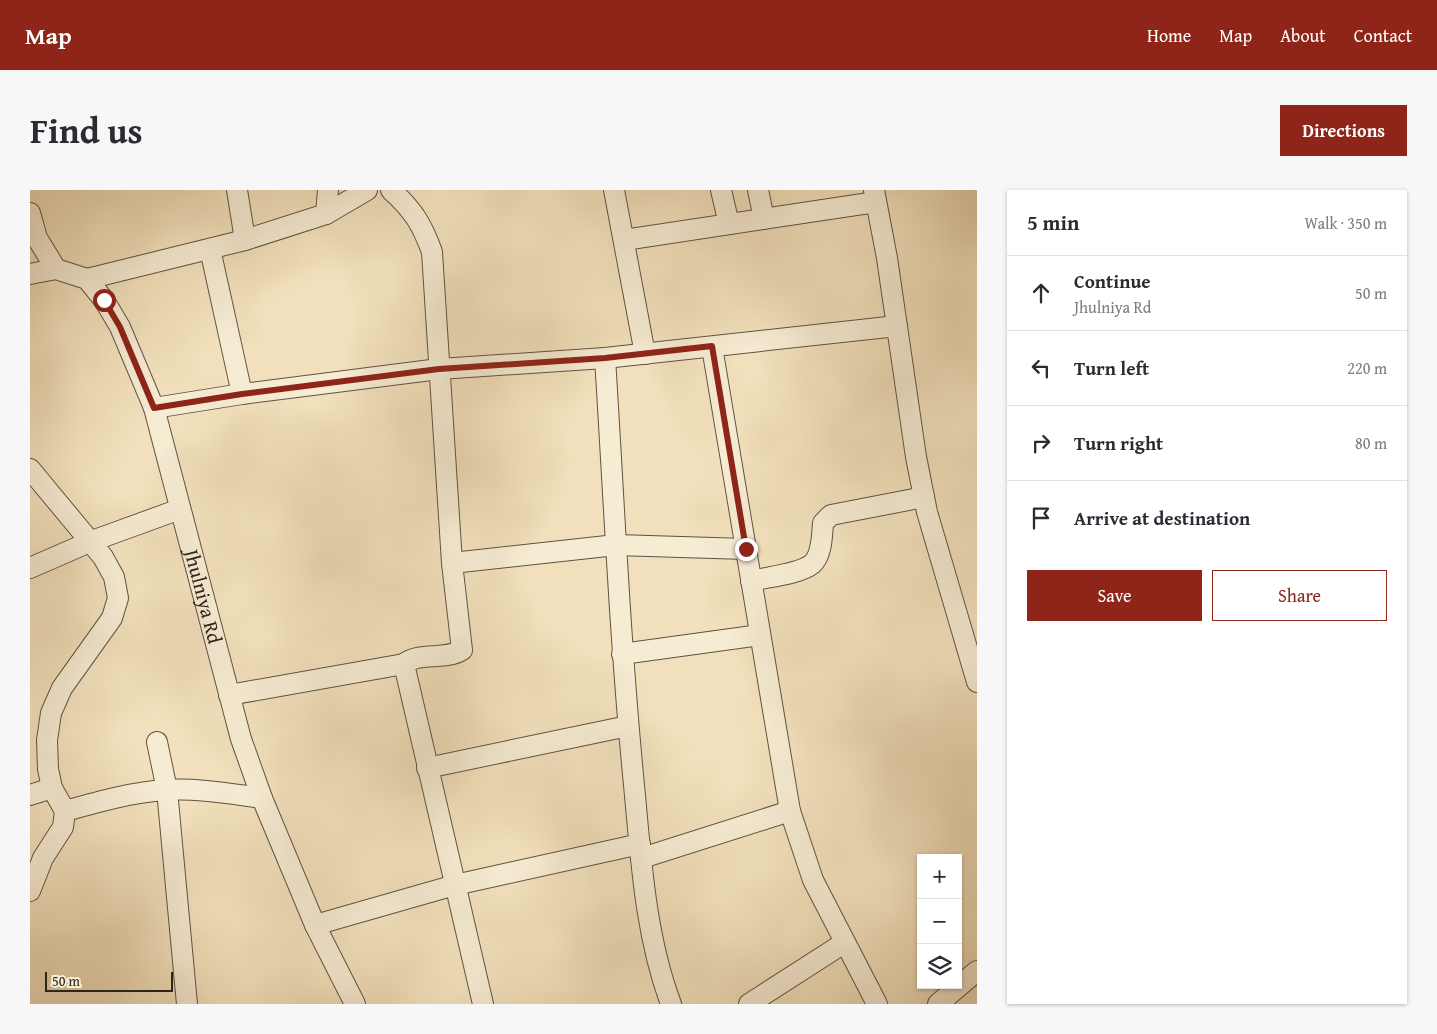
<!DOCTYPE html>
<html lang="en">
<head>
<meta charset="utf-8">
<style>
	:root { --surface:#fff; --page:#f7f7f7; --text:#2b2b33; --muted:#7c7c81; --line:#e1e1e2; --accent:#8f2418 }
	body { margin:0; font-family:"Gentium Book Plus",serif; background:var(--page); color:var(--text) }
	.controls { position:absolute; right:15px; bottom:15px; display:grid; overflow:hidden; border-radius:0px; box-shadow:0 1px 4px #0004 }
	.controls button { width:45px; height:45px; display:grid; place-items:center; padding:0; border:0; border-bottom:1px solid var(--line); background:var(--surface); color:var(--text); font:25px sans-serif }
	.scale { position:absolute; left:15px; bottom:12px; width:128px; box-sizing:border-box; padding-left:5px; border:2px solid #2e241a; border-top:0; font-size:14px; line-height:18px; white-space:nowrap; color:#2e241a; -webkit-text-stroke:4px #f6ebd3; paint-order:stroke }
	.stop { position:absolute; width:15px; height:15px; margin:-11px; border:4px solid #8f2418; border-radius:50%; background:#fff }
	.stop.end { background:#8f2418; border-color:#fff; box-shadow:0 1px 5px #0008 }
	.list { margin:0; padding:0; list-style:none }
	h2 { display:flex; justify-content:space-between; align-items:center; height:65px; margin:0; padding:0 20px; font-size:21px }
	h2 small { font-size:16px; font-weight:400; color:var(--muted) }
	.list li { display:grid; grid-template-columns:32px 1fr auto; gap:15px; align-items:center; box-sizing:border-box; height:75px; padding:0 20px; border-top:1px solid var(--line) }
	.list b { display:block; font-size:19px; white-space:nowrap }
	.list p { margin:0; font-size:16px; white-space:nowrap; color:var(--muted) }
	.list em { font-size:16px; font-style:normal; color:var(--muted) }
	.actions { display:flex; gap:10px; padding:15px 20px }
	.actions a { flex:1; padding:11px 0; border:1px solid var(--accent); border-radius:0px; text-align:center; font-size:18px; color:var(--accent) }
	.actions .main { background:var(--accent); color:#fff }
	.icon { flex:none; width:28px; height:28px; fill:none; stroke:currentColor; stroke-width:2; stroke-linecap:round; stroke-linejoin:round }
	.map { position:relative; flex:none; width:947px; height:814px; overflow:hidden; border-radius:0px }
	header { display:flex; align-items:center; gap:30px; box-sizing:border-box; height:70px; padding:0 25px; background:var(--accent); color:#fff }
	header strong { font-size:24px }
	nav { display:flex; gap:28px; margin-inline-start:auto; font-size:18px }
	.intro { display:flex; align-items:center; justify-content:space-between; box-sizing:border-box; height:120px; padding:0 30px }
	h1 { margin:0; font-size:35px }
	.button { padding:12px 22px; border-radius:0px; background:var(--accent); color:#fff; font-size:18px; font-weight:700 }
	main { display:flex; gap:30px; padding:0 30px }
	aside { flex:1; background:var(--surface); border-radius:0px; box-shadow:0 1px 4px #0004 }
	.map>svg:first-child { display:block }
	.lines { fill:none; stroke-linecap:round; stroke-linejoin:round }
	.minor-casing { stroke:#5f5342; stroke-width:22 }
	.minor { stroke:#f6ebd3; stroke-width:20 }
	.route { stroke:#8f2418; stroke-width:6 }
	.labels { text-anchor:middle; stroke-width:4; stroke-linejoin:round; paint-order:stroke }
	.street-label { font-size:20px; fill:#2e241a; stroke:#f6ebd3 }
</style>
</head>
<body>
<header>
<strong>Map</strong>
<nav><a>Home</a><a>Map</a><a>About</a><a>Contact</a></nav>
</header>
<div class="intro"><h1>Find us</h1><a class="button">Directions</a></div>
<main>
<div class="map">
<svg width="947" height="814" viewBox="0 0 947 814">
	<rect width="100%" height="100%" fill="#f1e0bb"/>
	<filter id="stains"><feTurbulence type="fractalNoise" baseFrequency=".004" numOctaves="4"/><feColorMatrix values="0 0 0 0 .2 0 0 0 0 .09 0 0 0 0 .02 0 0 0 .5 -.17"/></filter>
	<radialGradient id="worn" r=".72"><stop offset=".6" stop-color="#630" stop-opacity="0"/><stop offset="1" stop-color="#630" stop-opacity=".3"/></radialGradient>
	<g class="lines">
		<g class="minor-casing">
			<g id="minor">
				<path d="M 207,0 L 215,50"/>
				<path d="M 361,0 C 383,20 392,34 402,62 L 422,373 L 432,460 C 414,471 390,461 374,474 L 453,814"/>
				<path d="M 584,0 L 615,164"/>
				<path d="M 691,0 L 699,34"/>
				<path d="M 728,0 L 734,29"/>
				<path d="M 844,0 L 857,68 L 886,267 L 897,322 L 947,492"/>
				<path id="s1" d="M 0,23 L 7,48 L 26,79 L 57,89 L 74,110 L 90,137 L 124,218 L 211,549 L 232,608 L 285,735 L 325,814"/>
				<path d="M 296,24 L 298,0"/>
				<path d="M 594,50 L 846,12"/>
				<path d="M 180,59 L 212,204"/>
				<path d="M 0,84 L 26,79"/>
				<path d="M 57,89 L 215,50 L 296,24 L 337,0"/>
				<path d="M 682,157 L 760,621 L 783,690 L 847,814"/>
				<path d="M 575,168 C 584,310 590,453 604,595 C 611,668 615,745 641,814"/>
				<path d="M 124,218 L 212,204 L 409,179 L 575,168 L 867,136"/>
				<path d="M 0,279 L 73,367 L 84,387 L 88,408 L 82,428 L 32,498 L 21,523 L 17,550 L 18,579 L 22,598 L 35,621 L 33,637 L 13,668 L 0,701"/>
				<path d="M 422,373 L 586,355 L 716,359"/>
				<path d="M 0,378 L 62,351 L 150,319"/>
				<path d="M 721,391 C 737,387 770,384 782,374 C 792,366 792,345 793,333 L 801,325 L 894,307"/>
				<path d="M 592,464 L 730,445"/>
				<path d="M 199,505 L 374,474"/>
				<path d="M 127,552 L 137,600 L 157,814"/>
				<path d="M 397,578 L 598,536"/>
				<path d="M 0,605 L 22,598"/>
				<path d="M 35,621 C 67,612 102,602 136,600 C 168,598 201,604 232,608"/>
				<path d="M 612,668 L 760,621"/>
				<path d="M 285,735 L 425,695 L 610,654"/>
				<path d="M 719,814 L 814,753"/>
				<path d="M 908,814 L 947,781"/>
			</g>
		</g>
		<use href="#minor" class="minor"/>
	</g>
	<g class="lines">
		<path class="route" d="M 74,110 L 90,137 L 124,218 L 212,204 L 409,179 L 575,168 L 682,156 L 716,359"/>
	</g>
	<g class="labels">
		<g class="street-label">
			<text dy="7" stroke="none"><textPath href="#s1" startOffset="436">Jhulniya Rd</textPath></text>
		</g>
	</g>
	<rect width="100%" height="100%" filter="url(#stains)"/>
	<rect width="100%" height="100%" fill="url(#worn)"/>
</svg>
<div class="controls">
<button>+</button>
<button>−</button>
<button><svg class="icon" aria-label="layers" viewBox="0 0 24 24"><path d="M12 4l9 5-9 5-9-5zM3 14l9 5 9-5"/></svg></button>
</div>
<div class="scale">50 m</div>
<div class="stop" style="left:74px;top:110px"></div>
<div class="stop end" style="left:716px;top:359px"></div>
</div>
<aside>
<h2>5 min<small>Walk · 350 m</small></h2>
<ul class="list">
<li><svg class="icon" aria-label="ahead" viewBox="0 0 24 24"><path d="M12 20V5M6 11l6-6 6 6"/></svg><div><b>Continue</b><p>Jhulniya Rd</p></div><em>50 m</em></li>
<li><svg class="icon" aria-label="left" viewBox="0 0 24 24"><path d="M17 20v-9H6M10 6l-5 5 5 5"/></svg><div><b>Turn left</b></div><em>220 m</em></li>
<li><svg class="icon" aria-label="right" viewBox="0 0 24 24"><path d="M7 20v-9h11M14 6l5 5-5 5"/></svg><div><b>Turn right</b></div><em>80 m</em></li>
<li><svg class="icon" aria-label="arrive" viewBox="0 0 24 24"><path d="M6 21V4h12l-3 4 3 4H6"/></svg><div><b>Arrive at destination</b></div></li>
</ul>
<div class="actions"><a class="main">Save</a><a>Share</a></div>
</aside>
</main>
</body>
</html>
